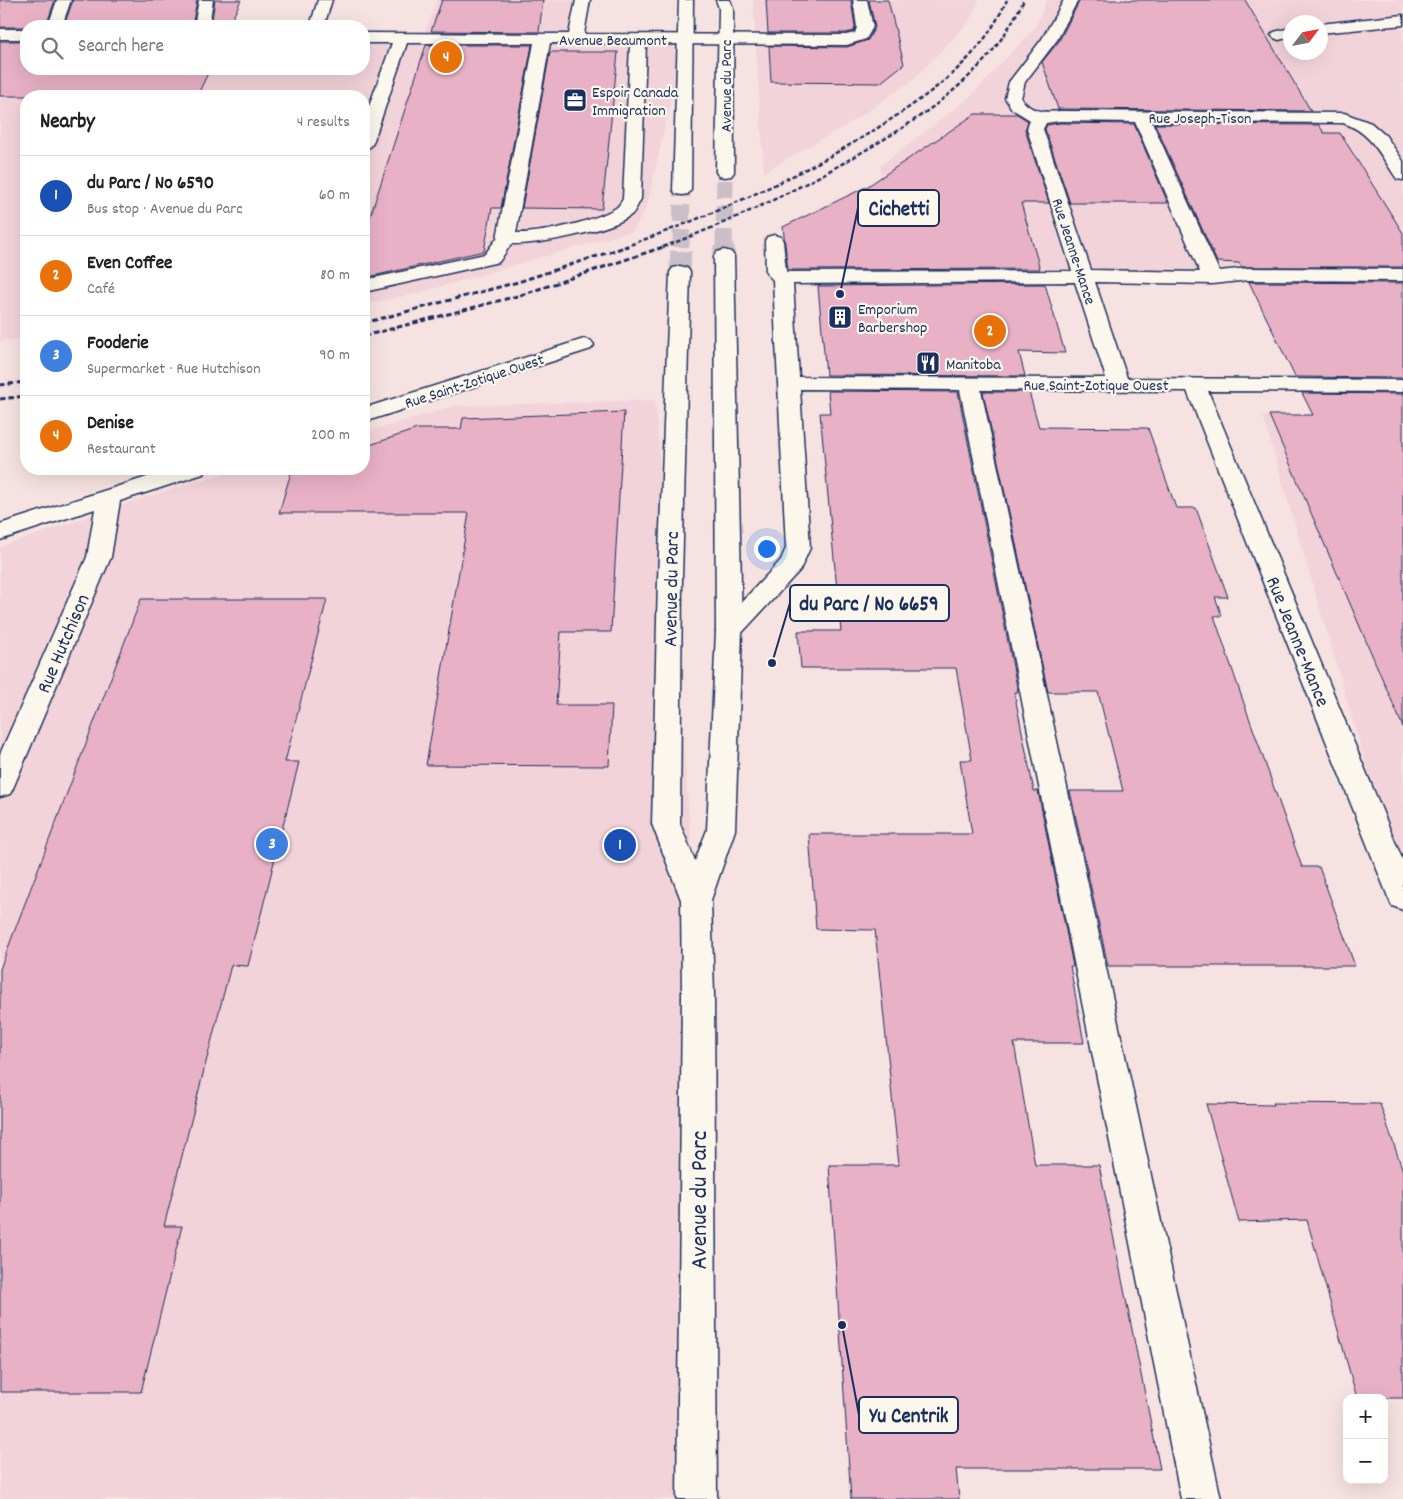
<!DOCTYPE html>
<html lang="en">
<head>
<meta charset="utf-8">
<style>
	:root { --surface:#fff; --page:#f6f6f6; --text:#222; --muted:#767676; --line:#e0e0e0; --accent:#d93025 }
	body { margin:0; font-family:Dekko,sans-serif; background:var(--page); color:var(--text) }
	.controls { position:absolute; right:15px; bottom:15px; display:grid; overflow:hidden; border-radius:10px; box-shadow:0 5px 20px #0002 }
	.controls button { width:45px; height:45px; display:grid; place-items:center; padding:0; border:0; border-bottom:1px solid var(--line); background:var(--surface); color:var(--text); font:25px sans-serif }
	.compass { position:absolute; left:1283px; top:15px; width:45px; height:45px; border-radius:50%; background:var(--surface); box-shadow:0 5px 20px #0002; rotate:58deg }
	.you { position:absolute; left:766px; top:548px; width:18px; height:18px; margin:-12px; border:4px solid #fff; border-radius:50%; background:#1a73e8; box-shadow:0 0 0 8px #1a73e833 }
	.badge { display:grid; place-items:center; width:32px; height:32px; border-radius:50%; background:var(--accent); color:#fff; font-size:16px; font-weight:700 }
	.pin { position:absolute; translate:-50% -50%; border:2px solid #fff; box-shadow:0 1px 5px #0006 }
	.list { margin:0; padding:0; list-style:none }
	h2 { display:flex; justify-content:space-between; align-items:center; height:65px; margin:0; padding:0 20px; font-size:21px }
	h2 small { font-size:16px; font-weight:400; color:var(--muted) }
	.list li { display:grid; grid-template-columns:32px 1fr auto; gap:15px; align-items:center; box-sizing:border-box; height:80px; padding:0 20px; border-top:1px solid var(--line) }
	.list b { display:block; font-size:19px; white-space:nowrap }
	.list p { margin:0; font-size:16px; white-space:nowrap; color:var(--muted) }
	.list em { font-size:16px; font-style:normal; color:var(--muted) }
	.icon { flex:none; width:28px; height:28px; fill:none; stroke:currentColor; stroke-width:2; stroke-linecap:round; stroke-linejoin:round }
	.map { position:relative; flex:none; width:1403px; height:1499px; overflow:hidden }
	.search { position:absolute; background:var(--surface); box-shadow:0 5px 20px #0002; left:20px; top:20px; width:350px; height:55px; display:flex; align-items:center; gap:12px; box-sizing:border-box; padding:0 18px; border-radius:20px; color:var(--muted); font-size:19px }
	.panel { position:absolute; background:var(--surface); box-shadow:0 5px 20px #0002; left:20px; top:90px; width:350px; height:385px; border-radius:20px }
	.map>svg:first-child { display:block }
	.built { fill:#f2d3d9; fill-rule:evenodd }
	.building { fill:#e9b1c6; stroke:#1b2f5e }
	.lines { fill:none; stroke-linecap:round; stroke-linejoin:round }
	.major-tunnel-far1 { stroke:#cabec7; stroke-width:17; stroke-dasharray:17 8; stroke-linecap:butt }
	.major-tunnel { stroke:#cabec7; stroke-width:21; stroke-dasharray:21 11; stroke-linecap:butt }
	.minor-casing { stroke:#1b2f5e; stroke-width:3 }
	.major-casing { stroke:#1b2f5e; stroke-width:3 }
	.minor { fill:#fbf7ec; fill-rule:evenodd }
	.major { fill:#fbf7ec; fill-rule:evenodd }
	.rail-far1 { stroke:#1b2f5e; stroke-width:2.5; stroke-dasharray:4.5 2.5; stroke-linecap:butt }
	.rail { stroke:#1b2f5e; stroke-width:3; stroke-dasharray:5.5 3; stroke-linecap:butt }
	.labels { text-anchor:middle; stroke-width:4.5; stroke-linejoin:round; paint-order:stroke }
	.far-street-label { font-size:16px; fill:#1b2f5e; stroke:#fbf7ec }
	.far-poi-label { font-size:16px; fill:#1b2f5e; stroke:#fbf7ec; text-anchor:start }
	.street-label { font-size:20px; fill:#1b2f5e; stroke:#fbf7ec }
	.near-street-label { font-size:24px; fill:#1b2f5e; stroke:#fbf7ec }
	.leader { fill:none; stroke:#1b2f5e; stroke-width:2 }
	.callout-dot { fill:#1b2f5e; stroke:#fbf7ec; stroke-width:2 }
	.callout { fill:#fbf7ec; stroke:#1b2f5e; stroke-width:2 }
	.callout-label { font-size:21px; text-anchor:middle; font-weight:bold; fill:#1b2f5e }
</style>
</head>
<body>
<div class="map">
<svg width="1403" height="1499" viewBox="0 0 1403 1499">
	<rect width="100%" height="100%" fill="#f6e2e1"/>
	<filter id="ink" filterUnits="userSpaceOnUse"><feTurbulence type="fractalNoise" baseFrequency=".02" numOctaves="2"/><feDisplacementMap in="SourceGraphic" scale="10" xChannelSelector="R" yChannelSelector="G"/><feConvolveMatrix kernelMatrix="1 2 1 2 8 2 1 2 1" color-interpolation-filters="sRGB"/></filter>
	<g filter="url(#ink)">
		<g class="built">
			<path d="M 437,0 L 576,0 L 579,27 L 576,39 L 684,40 L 647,206 L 633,231 L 415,294 L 364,305 L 364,96 L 26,96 L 26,339 L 0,341 L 0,41 L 26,40 L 26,69 L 364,69 L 364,38 L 423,38 Z"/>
			<path d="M 753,0 L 979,0 L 968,23 L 912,81 L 850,123 L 764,172 Z"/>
			<path d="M 1047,0 L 1403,0 L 1403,281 L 887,265 L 880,166 L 969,98 L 1034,29 ZM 1290,22 L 1320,22 L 1320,52 L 1290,52 Z"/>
			<path d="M 655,400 L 696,900 L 697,1499 L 0,1499 L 0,547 L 140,499 L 242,469 L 364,469 L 364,433 L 454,406 Z"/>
			<path d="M 1263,416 L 1403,417 L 1403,891 Z"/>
		</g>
		<g class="building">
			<path d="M 0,0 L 55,0 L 46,26 L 26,27 L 0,27 Z"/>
			<path d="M 73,0 L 197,0 L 192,26 L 64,26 Z"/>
			<path d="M 215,0 L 241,0 L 229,26 L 211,26 Z"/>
			<path d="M 442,0 L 543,0 L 539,32 L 431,31 Z"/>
			<path d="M 766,0 L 851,0 L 855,27 L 854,31 L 846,33 L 768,33 Z"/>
			<path d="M 869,0 L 888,0 L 904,64 L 880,83 L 771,82 L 769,46 L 847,47 L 868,40 L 875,27 Z"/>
			<path d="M 1080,0 L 1245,0 L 1311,111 L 1058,109 L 1042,62 L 1059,41 Z"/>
			<path d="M 0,41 L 26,41 L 26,69 L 210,69 L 197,96 L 0,96 Z"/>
			<path d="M 426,45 L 532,45 L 501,208 L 492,208 L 484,251 L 364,278 L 364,235 Z"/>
			<path d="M 550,52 L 618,52 L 602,209 L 522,208 Z"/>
			<path d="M 975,114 L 1017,114 L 1028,121 L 1025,130 L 1049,203 L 1021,203 L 1040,269 L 788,270 L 783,227 L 868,186 Z"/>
			<path d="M 1060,123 L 1134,124 L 1168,203 L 1070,203 L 1045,129 L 1047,125 Z"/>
			<path d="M 1155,124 L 1319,125 L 1324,133 L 1340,133 L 1403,233 L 1403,267 L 1242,267 L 1239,263 L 1217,262 Z"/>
			<path d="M 1249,282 L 1403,283 L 1403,378 L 1295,377 Z"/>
			<path d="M 1045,284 L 1065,353 L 1019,352 L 1025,376 L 826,375 L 818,286 Z"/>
			<path d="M 828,391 L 958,392 L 1018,692 L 1014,692 L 1034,791 L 1038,791 L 1073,966 L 1070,966 L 1084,1043 L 1014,1043 L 1035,1165 L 1099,1165 L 1160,1469 L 956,1469 L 959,1499 L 851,1499 L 829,1165 L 899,1165 L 875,930 L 816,929 L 809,834 L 972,834 L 960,760 L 972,760 L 956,668 L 801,668 L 798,631 L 841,631 L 820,413 L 830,413 Z"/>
			<path d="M 983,392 L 1029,392 L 1039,427 L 1148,428 L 1176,508 L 1196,508 L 1228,597 L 1215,597 L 1222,616 L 1214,616 L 1240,692 L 1302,867 L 1319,867 L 1355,966 L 1108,966 L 1070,791 L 1123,791 L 1098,692 L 1048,692 Z"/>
			<path d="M 1302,393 L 1403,394 L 1403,727 L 1269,415 L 1313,415 Z"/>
			<path d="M 624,412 L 611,632 L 561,632 L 556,705 L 612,705 L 609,766 L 426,765 L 469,513 L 279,513 L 292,469 L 364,469 L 364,447 L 417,429 L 461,429 L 463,418 Z"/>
			<path d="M 141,599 L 327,599 L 285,762 L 299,762 L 248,966 L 231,965 L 164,1226 L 182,1226 L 141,1392 L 0,1392 L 0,969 Z"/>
			<path d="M 1273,1103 L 1380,1104 L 1403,1171 L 1403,1398 L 1357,1398 L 1307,1220 L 1239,1222 L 1206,1104 L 1274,1105 Z"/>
		</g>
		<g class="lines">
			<g class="major-tunnel-far1">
				<path d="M 681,247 L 682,190"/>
				<path d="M 724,247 L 725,172"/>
			</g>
			<g class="major-tunnel">
				<path d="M 724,256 L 724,246"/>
				<path d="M 680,272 L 681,246"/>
			</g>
			<g class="minor-casing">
				<g id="minor">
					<path d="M 57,0 L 71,0 L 62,26 L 48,26 Z"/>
					<path d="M 199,0 L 213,0 L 209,26 L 194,26 Z"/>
					<path d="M 318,0 L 332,0 L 324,26 L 310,26 Z"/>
					<path d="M 576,0 L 590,0 L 584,34 L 846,35 L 855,33 L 857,27 L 853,0 L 867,0 L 873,27 L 866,39 L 847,45 L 646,44 L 641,199 C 638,204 635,212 631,215 C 610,231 538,245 511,244 L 499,262 L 364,292 L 364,280 L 485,254 L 497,238 L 534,43 L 407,43 L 373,143 L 370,147 L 364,148 L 364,120 L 392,43 L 364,43 L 364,33 L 569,34 ZM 550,43 L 630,44 L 623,199 C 621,202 619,206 616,208 C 595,221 541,234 516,233 Z"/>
					<path d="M 1064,0 L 1078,0 L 1057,40 L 1025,82 L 1021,98 C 1030,112 1045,113 1060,111 L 1344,113 L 1371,123 L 1386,136 L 1403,161 L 1403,180 L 1397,179 C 1381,156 1371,132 1343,123 L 1152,122 L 1219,271 L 1249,268 L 1403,269 L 1403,281 L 1249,280 L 1212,284 L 1095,282 L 1127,378 L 1403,380 L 1403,392 L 1208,391 L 1403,861 L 1403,910 L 1392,906 L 1388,897 L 1187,391 L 981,390 L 1221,1499 L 1181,1499 L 960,390 L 800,389 L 810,548 L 800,570 L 738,637 L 729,640 L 720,637 L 716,631 L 720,625 L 781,560 L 786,548 L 773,280 L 766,273 L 765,241 L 767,237 L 774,235 L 781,237 L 783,241 L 786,271 L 787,272 L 1072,271 L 1027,129 L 1030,120 L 1012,109 L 1005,98 L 1009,82 L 1042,39 ZM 1060,121 L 1135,122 L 1200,272 L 1091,270 L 1043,129 L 1046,123 ZM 1075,282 L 1106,378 L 799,377 L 793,284 Z"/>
					<path d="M 1403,15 L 1403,25 L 1320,33 L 1320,24 Z"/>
					<path d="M 1290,28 L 1290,37 L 1279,40 L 1274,38 L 1271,35 L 1274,32 Z"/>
					<rect x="0" y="29" width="26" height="10"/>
					<path d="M 584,339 L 591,341 L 594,345 L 591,349 L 364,422 L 364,408 Z"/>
					<path d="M 172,469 L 206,469 L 203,474 L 120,501 L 111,557 L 14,786 L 10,794 L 0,797 L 0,754 L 87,557 L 95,509 L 0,540 L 0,524 Z"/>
				</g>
			</g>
			<g class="major-casing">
				<g id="major">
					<path d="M 679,0 L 693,0 L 691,190 L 688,194 L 682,195 L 676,194 L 673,190 Z"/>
					<path d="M 716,0 L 730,0 L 733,8 L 734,172 L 731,176 L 725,177 L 719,176 L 716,172 L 719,8 Z"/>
					<path d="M 724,250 L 731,252 L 734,256 L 742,631 L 735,830 L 711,900 L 714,994 L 717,1499 L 677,1499 L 682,994 L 681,900 L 652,824 L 658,579 L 670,272 L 673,268 L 680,266 L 687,268 L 690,272 L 682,579 L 680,824 L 695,861 L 707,830 L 716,631 L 714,256 L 717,252 Z"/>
				</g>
			</g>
			<use href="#minor" class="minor"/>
			<use href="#major" class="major"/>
			<g class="rail-far1">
				<path d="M 624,247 C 718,213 810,173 893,118 C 925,97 958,73 982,42 C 992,29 1000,15 1007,0"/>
				<path d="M 663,247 C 733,221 800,189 864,151 C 906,127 949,99 982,63 C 1000,44 1012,23 1024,0"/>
			</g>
			<g class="rail">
				<path d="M 364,323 L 518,282 L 628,246"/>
				<path d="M 364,336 L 521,295 L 666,246"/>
				<path d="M 0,385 L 26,382"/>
				<path d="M 0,399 L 26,396"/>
			</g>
		</g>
	</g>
	<defs>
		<g id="office-square" transform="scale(1.25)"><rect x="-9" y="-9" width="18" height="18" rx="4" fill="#1b2f5e" stroke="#fbf7ec"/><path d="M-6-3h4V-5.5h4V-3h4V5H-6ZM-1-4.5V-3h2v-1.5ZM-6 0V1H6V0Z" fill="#fff"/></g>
		<g id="building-square" transform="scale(1.25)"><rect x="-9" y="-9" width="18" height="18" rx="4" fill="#1b2f5e" stroke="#fbf7ec"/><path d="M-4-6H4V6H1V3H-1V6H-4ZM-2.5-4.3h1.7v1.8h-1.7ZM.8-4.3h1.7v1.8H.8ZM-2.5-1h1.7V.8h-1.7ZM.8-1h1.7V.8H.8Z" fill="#fff"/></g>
		<g id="restaurant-square" transform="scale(1.25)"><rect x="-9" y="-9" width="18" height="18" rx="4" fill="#1b2f5e" stroke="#fbf7ec"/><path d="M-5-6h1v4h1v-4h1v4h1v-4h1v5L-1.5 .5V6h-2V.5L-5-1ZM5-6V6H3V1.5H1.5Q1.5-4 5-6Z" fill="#fff"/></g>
	</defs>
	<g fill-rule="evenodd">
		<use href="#office-square" x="575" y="100"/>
		<use href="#building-square" x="840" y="317"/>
		<use href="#restaurant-square" x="928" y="363"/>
	</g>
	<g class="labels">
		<g class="far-street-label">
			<text x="613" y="45">Avenue Beaumont</text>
			<text transform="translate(725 86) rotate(-90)" y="6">Avenue du Parc</text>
			<text x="1200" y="123">Rue Joseph-Tison</text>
			<text transform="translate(1075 251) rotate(72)" y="6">Rue Jeanne-Mance</text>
			<text transform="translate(474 380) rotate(-18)" y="6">Rue Saint-Zotique Ouest</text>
			<text x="1096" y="390">Rue Saint-Zotique Ouest</text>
		</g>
		<g class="far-poi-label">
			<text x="592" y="97">Espoir Canada<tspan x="592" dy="18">Immigration</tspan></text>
			<text x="858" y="314">Emporium<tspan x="858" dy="18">Barbershop</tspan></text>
			<text x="946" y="369">Manitoba</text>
		</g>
		<g class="street-label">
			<text transform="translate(670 589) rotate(-89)" y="7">Avenue du Parc</text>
			<text transform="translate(1299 641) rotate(68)" y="7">Rue Jeanne-Mance</text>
			<text transform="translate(62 643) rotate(-67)" y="7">Rue Hutchison</text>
		</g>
		<g class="near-street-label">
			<text transform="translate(698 1200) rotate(-90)" y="8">Avenue du Parc</text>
		</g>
	</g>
	<path class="leader" d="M840 294L858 208M772 663L790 603M842 1325L859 1415"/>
	<g class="callout-dot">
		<circle cx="840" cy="294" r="5"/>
		<circle cx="772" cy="663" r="5"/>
		<circle cx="842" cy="1325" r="5"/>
	</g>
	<g class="callout">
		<rect x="858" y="190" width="81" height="36" rx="5"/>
		<rect x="790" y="585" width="159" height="36" rx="5"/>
		<rect x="859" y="1397" width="99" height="36" rx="5"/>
	</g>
	<g class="callout-label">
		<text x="899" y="215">Cichetti</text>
		<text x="869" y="610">du Parc / No 6659</text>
		<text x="909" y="1422">Yu Centrik</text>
	</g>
</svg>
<div class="controls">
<button>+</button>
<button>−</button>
</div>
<svg class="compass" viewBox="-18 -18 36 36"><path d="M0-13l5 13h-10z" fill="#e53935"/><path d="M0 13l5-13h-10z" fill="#767676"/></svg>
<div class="you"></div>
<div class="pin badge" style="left:620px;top:845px;background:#1a4fb4">1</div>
<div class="pin badge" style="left:990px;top:331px;background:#e8710a">2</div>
<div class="pin badge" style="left:272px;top:844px;background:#3f7fe0">3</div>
<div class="pin badge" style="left:446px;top:57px;background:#e8710a">4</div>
<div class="search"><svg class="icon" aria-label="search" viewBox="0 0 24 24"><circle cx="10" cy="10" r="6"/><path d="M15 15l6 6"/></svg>Search here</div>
<section class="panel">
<h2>Nearby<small>4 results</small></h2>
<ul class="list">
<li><span class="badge" style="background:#1a4fb4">1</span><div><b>du Parc / No 6590</b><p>Bus stop · Avenue du Parc</p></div><em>60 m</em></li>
<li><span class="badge" style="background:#e8710a">2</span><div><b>Even Coffee</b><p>Café</p></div><em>80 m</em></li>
<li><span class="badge" style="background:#3f7fe0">3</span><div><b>Fooderie</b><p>Supermarket · Rue Hutchison</p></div><em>90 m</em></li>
<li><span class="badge" style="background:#e8710a">4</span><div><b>Denise</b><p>Restaurant</p></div><em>200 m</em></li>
</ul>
</section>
</div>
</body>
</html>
